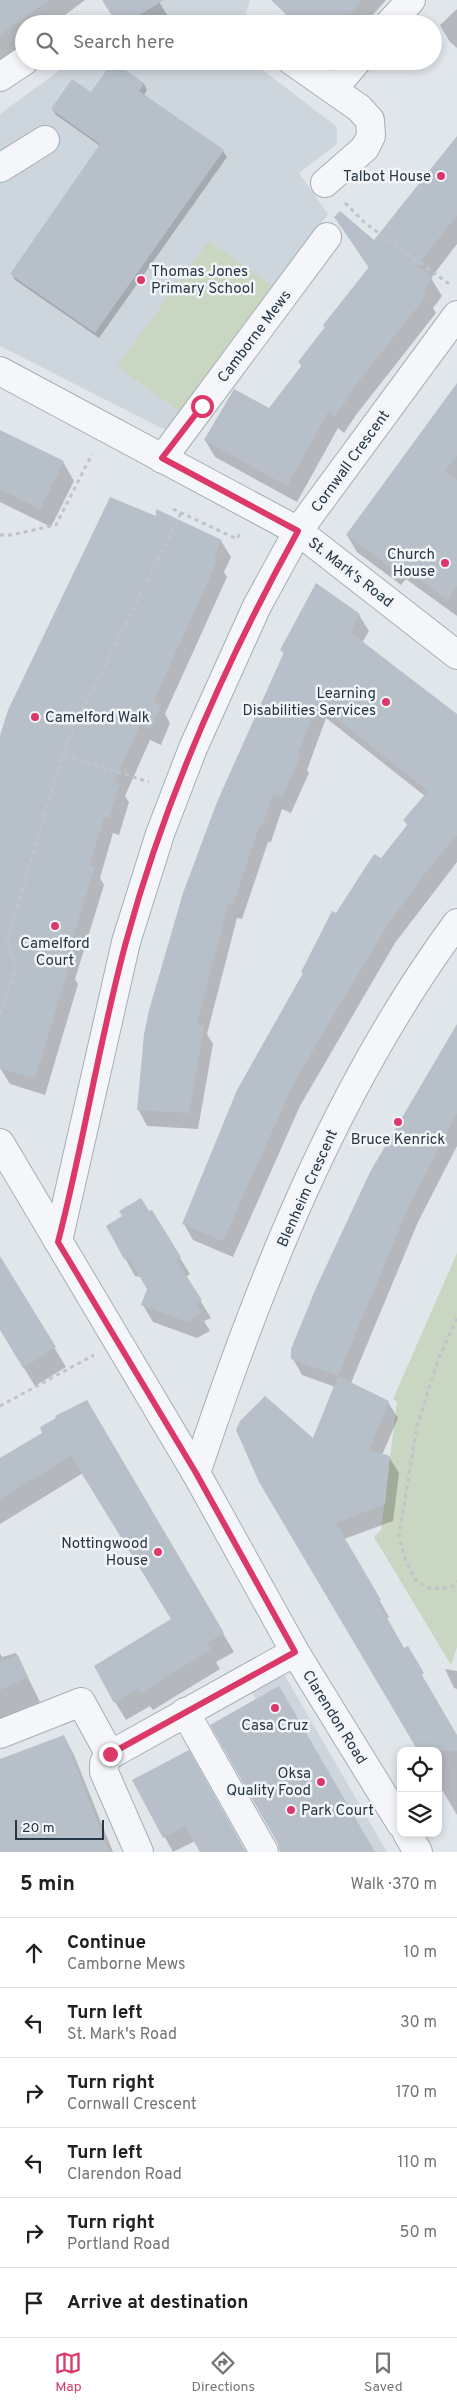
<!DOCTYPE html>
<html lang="en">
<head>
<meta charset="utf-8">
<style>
	:root { --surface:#fff; --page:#f2f2f2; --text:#202124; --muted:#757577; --line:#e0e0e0; --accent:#dc396a }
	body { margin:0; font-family:Overpass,sans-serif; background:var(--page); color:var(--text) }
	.controls { position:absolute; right:15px; bottom:15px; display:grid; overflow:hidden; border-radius:10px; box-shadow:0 2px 8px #0003 }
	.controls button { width:45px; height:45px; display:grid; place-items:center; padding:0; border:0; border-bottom:1px solid var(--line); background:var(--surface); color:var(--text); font:25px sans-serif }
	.scale { position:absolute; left:15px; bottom:12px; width:89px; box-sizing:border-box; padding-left:5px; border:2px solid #273644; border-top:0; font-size:14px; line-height:18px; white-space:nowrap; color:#273644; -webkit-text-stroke:4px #f1f5f8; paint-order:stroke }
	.stop { position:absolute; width:15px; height:15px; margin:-11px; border:4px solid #dc396a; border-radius:50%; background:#fff }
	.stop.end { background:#dc396a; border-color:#fff; box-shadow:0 1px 5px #0008 }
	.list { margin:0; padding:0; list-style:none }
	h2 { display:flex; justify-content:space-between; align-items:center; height:65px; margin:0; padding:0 20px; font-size:21px }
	h2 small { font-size:16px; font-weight:400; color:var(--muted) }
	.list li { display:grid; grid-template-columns:32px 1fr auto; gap:15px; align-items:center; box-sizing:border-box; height:70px; padding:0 20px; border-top:1px solid var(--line) }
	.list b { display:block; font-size:19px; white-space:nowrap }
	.list p { margin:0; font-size:16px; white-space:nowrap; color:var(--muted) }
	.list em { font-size:16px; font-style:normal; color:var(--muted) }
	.icon { flex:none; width:28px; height:28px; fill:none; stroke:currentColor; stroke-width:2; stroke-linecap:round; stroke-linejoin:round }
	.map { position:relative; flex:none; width:457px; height:1852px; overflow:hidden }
	.search { position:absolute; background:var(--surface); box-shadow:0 2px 8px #0003; left:15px; right:15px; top:15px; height:55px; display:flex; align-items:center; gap:12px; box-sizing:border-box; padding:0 18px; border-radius:28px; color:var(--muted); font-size:19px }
	.sheet { height:485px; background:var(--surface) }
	nav { display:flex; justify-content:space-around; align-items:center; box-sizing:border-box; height:70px; border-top:1px solid var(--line); background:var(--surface); font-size:14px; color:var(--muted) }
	nav a { display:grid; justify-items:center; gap:2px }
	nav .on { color:var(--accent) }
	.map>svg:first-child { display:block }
	.built { fill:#ced6dd }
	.green { fill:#c9d6c1 }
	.shadow { fill:#0003 }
	.building { fill:#b7c0c9 }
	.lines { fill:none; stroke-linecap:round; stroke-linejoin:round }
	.minor-casing { stroke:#a5aeb6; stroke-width:30 }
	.path { stroke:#bfc4ca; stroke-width:3; stroke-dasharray:4 4; stroke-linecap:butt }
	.minor { stroke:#f4f6f9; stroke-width:28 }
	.route { stroke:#dc396a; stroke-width:6 }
	.poi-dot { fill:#dc396a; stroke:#f1f5f8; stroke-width:2 }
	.labels { text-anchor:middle; stroke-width:5; stroke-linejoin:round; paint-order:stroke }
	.poi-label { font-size:15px; fill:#273644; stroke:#f1f5f8; text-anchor:end }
	.street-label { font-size:15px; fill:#273644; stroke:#f1f5f8 }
</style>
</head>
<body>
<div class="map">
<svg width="457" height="1852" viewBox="0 0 457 1852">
	<rect width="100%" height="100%" fill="#e1e6eb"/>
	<g class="built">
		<path d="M 164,0 L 250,0 L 242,24 L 124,24 Z"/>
		<path d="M 72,61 L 251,61 L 337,127 L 337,144 L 299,173 L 328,214 L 171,433 L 0,346 L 0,114 Z"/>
		<path d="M 284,1674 L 387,1852 L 344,1852 L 252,1693 Z"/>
	</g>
	<g class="green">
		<path d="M 209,241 L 272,286 L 180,412 L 117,366 Z"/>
		<path d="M 457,1253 L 457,1647 L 451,1665 L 374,1537 L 381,1530 L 382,1523 L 397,1402 L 393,1399 Z"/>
	</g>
	<g class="shadow">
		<path d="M 0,0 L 85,0 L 53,24 L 24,24 L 24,45 L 0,62 Z"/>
		<path d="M 103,0 L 158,0 L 171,21 L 166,24 L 118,24 Z"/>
		<path d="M 295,0 L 386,0 L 365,24 L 292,24 L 285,12 Z"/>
		<path d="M 457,9 L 457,48 L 450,42 L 440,25 Z"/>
		<path d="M 315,61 L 333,61 L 325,70 Z"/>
		<path d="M 113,63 L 144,84 L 147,90 L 144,95 L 223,151 L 227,157 L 99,338 L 15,280 L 12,274 L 100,146 L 56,115 L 52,109 L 91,94 Z"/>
		<path d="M 457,138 L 457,244 L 431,278 L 442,296 L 433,308 L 436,313 L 356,415 L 344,433 L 338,428 L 297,502 L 215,457 L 205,440 L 269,409 L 302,367 L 299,362 L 369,268 L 335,217 L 374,242 Z"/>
		<path d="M 457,386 L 457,616 L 406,579 L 401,585 L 357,552 L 347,535 Z"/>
		<path d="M 0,431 L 63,462 L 74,481 L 51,527 L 0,502 Z"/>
		<path d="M 157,518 L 221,541 L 231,557 L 224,572 L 227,577 L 165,714 L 170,723 L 161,745 L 150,740 L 125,796 L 129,802 L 119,835 L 113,833 L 100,878 L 104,885 L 75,979 L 78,984 L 45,1095 L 10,1084 L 0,1068 L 0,742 Z"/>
		<path d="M 359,615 L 369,631 L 362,643 L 457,715 L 457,862 L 395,943 L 300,1106 L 233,1257 L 193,1240 L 184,1224 L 304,975 L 302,972 L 337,915 L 408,826 L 404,820 L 425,796 L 326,718 L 307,770 L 309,773 L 291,813 L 282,809 L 271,842 L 268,842 L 242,919 L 237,918 L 207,1034 L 213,1044 L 198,1129 L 147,1126 L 138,1109 L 284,654 L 282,650 Z"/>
		<path d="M 457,1027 L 457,1146 L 418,1222 L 351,1383 L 388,1402 L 398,1418 L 382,1455 L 389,1457 L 399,1473 L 393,1521 L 344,1539 L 389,1617 L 386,1619 L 457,1738 L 457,1815 L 438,1783 L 438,1751 L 238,1430 L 314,1440 L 335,1387 L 302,1375 L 293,1359 Z"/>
		<path d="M 151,1212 L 190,1274 L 186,1277 L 211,1318 L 204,1321 L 210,1331 L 197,1338 L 153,1322 L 143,1305 L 148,1289 L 141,1277 L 135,1276 L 107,1226 Z"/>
		<path d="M 0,1258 L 66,1367 L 35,1386 L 0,1329 Z"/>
		<path d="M 86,1401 L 234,1652 L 216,1662 L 220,1669 L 153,1710 L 150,1706 L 126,1720 L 115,1702 L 172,1620 L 83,1473 L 0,1524 L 0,1460 L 44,1434 Z"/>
		<path d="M 0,1653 L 2,1657 L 16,1653 L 40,1702 L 0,1719 Z"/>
		<path d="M 445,1669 L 457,1671 L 457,1689 L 454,1688 Z"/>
		<path d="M 64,1736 L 74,1755 L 113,1852 L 0,1852 L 0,1760 Z"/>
		<path d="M 134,1780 L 245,1852 L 201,1852 L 195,1841 L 173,1852 Z"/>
	</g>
	<g class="building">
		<path d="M 0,0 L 49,0 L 0,35 Z"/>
		<path d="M 102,0 L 164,0 L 124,24 L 117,24 Z"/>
		<path d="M 271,0 L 362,0 L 342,24 L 296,24 Z"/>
		<path d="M 113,61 L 144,83 L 139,91 L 224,150 L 95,333 L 10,274 L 100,144 L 51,109 L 72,79 L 91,92 Z"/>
		<path d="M 457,136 L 457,215 L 417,266 L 433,278 L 422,292 L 427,295 L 346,397 L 348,398 L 334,417 L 328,412 L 287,486 L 204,440 L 234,389 L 269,408 L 302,365 L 298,362 L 325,327 L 323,325 L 369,267 L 334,217 L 340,211 L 374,240 Z"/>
		<path d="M 457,383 L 457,455 L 445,471 L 457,480 L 457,586 L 448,600 L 396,563 L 391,568 L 346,535 Z"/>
		<path d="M 0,430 L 64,461 L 40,509 L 0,489 Z"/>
		<path d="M 110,497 L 156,516 L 156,509 L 222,540 L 214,557 L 218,559 L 153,702 L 161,705 L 151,729 L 140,724 L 114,783 L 120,784 L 109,818 L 104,817 L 89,866 L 95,867 L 64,965 L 69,966 L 35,1079 L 0,1068 L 0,736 L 8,710 Z"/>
		<path d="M 316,583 L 360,614 L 350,632 L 457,714 L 457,835 L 419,881 L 387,926 L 317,1043 L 291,1089 L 223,1241 L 182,1224 L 237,1090 L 303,973 L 301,972 L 332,911 L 336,913 L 374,854 L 381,858 L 408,824 L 403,820 L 428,791 L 317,703 L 298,755 L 300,756 L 282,798 L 273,794 L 262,827 L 259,826 L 233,904 L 228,903 L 197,1025 L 204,1026 L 189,1113 L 137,1110 L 144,1034 L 149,1010 L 183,893 L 217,802 L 284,652 L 280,650 Z"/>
		<path d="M 457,1024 L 457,1113 L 409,1206 L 338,1376 L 291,1359 L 291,1349 L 316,1288 L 370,1172 Z"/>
		<path d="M 141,1198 L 149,1211 L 152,1210 L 181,1257 L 176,1260 L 202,1300 L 196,1304 L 201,1313 L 187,1322 L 141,1305 L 147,1289 L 130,1260 L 124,1259 L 106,1226 L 122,1216 L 119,1211 Z"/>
		<path d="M 0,1256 L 56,1347 L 23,1368 L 0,1330 Z"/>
		<path d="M 338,1376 L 389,1401 L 369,1450 L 390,1456 L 385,1504 L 336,1523 L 381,1600 L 378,1602 L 404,1648 L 408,1646 L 424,1673 L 422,1675 L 457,1735 L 457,1751 L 418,1751 L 259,1482 L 236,1430 L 240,1421 L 265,1396 L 313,1438 Z"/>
		<path d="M 87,1400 L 224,1633 L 207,1643 L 210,1650 L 141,1693 L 139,1688 L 114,1703 L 94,1666 L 171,1619 L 71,1456 L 0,1499 L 0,1458 L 42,1433 L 40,1427 L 56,1418 L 55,1416 Z"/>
		<path d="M 18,1655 L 28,1677 L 0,1690 L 0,1662 Z"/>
		<path d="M 279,1686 L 308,1736 L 375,1852 L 280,1852 L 278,1844 L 210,1725 Z"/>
		<path d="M 64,1735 L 109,1852 L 0,1852 L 0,1759 Z"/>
		<path d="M 189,1750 L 246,1852 L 200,1852 L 185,1826 L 163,1838 L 132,1780 Z"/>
	</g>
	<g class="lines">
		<g class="minor-casing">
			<g id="minor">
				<path d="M 389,24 L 411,0"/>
				<path d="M 292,61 L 359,108 L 370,120 L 371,136 L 365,148 L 325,183"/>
				<path d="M 0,77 L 24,61"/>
				<path d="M 333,89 L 357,61"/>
				<path d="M 0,168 L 45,140"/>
				<path d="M 0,371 L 298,531 L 457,655"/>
				<path d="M 162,459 L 327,237"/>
				<path d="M 0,1143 L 196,1473 L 295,1652 L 401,1824"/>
				<path d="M 58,1241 L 126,942 L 160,834 L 193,748 L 257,606 L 298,531 L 457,315"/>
				<path d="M 196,1473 C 260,1281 336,1087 457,923"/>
				<path d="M 185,1712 L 264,1852"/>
				<path d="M 0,1734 L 81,1702 L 110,1755"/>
				<path d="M 407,1833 L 418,1852"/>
				<path d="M 139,1852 L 104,1772 L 104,1763 L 110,1755 L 295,1652"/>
			</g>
		</g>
		<g class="path">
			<path d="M 345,203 L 365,223 L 452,286"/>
			<path d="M 173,509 L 237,539 L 240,533"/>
			<path d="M 0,535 L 11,535 L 56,525 L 92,454"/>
			<path d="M 64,755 L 149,782"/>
			<path d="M 0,1014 L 16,968 L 7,940 L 67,741 L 181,513"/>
			<path d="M 457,1318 L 438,1360 L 417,1426 L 399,1536 L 405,1559 L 417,1582 L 432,1589 L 452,1587 L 457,1581"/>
			<path d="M 0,1406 L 94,1355"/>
		</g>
		<use href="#minor" class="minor"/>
	</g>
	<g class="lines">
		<path class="route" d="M 110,1754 L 295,1652 L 196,1473 L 58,1242 C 84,1142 99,1041 126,942 C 165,798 226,661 298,531 L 162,458 L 202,406"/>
	</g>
	<g class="poi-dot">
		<circle cx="441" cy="176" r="5"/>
		<circle cx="141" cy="280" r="5"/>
		<circle cx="445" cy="563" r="5"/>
		<circle cx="386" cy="702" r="5"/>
		<circle cx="35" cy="717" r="5"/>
		<circle cx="55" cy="926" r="5"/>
		<circle cx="398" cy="1122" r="5"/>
		<circle cx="158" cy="1552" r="5"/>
		<circle cx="275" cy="1708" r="5"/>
		<circle cx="321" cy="1782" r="5"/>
		<circle cx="291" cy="1810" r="5"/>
	</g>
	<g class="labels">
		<g class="poi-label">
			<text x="431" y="181">Talbot House</text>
			<text x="151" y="276" text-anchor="start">Thomas Jones<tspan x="151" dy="17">Primary School</tspan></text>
			<text x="435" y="559">Church<tspan x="435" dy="17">House</tspan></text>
			<text x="376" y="698">Learning<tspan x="376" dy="17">Disabilities Services</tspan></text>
			<text x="45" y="722" text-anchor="start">Camelford Walk</text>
			<text x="55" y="948" text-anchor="middle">Camelford<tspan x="55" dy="17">Court</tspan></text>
			<text x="398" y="1144" text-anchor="middle">Bruce Kenrick</text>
			<text x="148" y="1548">Nottingwood<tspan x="148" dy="17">House</tspan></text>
			<text x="275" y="1730" text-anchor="middle">Casa Cruz</text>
			<text x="311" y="1778">Oksa<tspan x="311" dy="17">Quality Food</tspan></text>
			<text x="301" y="1815" text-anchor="start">Park Court</text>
		</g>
		<g class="street-label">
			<text transform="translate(254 336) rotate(-53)" y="5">Camborne Mews</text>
			<text transform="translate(350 461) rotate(-54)" y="5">Cornwall Crescent</text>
			<text transform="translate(351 572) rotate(38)" y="5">St. Mark's Road</text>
			<text transform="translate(307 1188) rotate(-66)" y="5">Blenheim Crescent</text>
			<text transform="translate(335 1717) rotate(58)" y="5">Clarendon Road</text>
		</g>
	</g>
</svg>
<div class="controls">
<button><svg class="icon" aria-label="locate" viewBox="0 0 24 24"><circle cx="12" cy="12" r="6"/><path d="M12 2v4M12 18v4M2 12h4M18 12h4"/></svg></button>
<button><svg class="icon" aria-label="layers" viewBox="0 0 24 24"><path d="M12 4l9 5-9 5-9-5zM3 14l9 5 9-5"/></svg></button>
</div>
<div class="scale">20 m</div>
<div class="stop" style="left:202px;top:406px"></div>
<div class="stop end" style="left:110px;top:1754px"></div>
<div class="search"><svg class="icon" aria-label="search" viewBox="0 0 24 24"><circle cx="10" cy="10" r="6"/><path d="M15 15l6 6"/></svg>Search here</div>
</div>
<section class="sheet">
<h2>5 min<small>Walk · 370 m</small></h2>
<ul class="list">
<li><svg class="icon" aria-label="ahead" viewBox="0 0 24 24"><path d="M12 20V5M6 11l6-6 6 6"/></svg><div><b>Continue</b><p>Camborne Mews</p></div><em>10 m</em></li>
<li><svg class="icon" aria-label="left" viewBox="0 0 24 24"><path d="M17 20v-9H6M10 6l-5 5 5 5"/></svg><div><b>Turn left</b><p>St. Mark's Road</p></div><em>30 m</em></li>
<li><svg class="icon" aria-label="right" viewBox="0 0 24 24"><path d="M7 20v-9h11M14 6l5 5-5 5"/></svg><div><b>Turn right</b><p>Cornwall Crescent</p></div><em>170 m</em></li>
<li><svg class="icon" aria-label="left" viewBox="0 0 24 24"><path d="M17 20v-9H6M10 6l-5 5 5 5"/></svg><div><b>Turn left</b><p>Clarendon Road</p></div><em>110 m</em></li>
<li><svg class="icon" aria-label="right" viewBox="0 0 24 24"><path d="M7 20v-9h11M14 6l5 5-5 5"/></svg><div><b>Turn right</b><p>Portland Road</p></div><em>50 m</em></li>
<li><svg class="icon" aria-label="arrive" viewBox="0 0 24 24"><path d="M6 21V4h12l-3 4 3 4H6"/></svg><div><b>Arrive at destination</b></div></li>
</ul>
</section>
<nav>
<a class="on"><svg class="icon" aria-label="map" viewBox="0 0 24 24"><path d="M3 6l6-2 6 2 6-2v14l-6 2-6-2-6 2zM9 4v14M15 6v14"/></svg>Map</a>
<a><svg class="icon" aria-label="directions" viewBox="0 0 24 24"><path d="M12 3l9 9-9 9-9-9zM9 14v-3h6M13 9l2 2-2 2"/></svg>Directions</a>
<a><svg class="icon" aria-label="saved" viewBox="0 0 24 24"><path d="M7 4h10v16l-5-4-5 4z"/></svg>Saved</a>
</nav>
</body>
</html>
